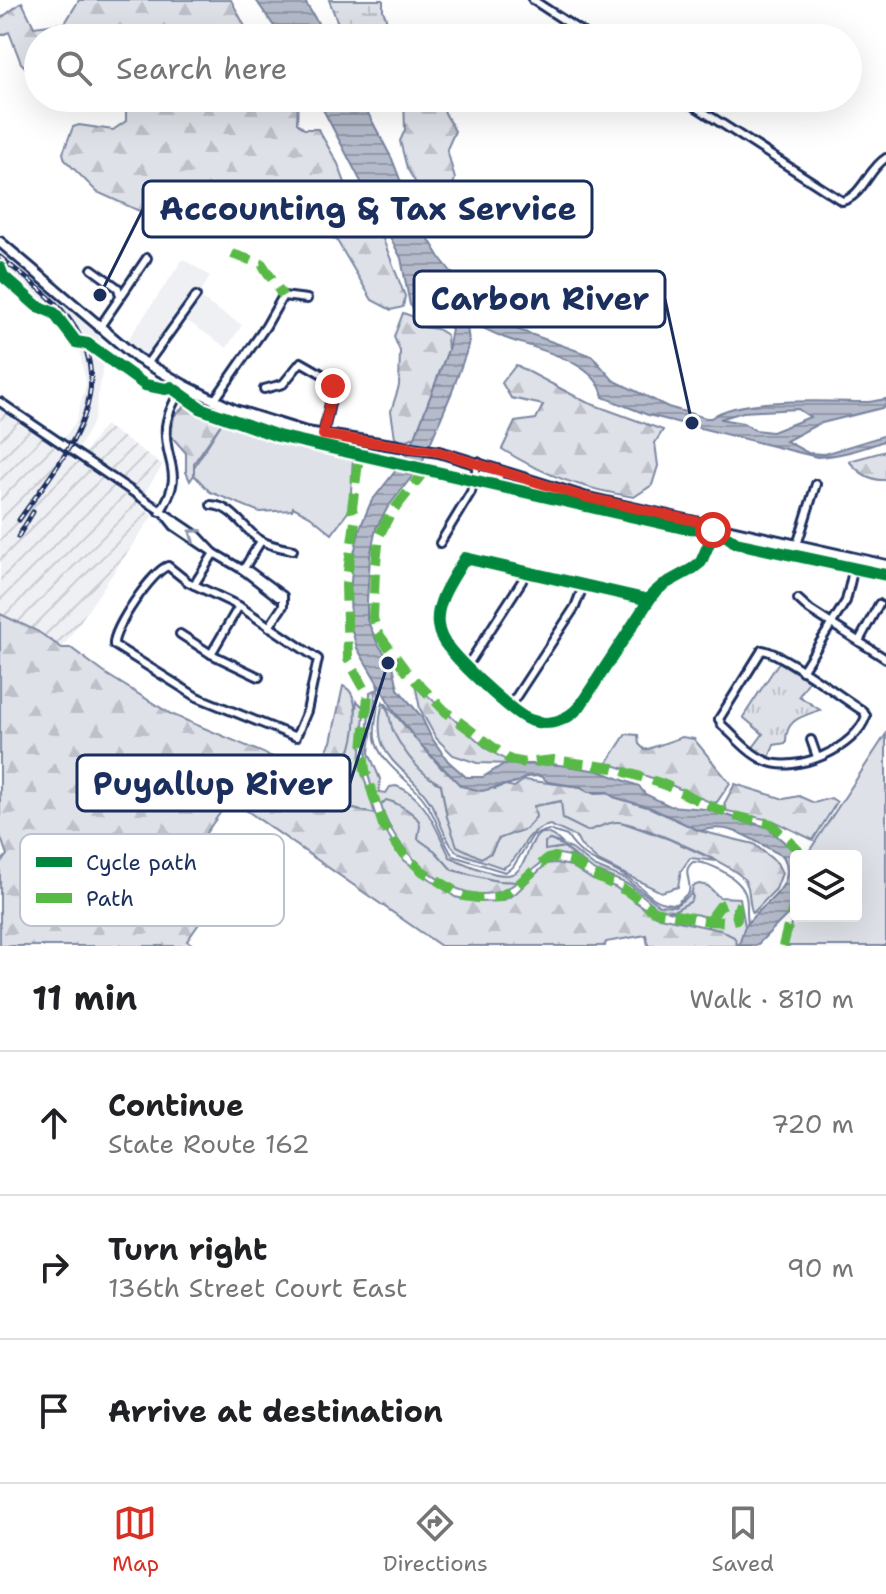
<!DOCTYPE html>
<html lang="en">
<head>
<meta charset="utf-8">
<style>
	:root { --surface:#fff; --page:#f6f6f6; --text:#202124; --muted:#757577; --line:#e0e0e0; --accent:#d93025 }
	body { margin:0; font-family:"Shantell Sans",sans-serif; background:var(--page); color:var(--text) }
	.controls { position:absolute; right:24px; bottom:24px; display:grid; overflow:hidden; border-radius:8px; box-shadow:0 8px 32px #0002 }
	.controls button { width:72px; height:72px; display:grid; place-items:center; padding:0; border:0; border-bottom:2px solid var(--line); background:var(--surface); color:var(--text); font:40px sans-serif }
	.stop { position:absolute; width:24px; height:24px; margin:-18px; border:6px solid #d93025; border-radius:50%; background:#fff }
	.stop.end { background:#d93025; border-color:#fff; box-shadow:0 2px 8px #0008 }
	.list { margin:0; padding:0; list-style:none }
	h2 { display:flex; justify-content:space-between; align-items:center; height:104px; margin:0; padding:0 32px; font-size:34px }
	h2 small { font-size:26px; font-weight:400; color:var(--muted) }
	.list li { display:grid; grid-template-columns:52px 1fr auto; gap:24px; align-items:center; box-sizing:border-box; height:144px; padding:0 32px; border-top:2px solid var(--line) }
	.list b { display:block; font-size:30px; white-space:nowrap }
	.list p { margin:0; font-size:26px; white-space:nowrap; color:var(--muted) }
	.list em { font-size:26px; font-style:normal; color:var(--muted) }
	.icon { flex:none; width:44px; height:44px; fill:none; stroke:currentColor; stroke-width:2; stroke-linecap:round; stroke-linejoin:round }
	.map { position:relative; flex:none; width:886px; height:946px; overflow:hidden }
	.search { position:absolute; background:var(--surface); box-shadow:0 8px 32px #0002; left:24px; right:24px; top:24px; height:88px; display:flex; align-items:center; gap:20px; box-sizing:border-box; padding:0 28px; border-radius:44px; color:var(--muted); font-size:30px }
	.sheet { height:536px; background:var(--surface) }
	nav { display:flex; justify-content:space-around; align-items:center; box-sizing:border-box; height:112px; border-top:2px solid var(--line); background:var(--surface); font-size:22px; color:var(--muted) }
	nav a { display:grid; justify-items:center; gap:4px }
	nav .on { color:var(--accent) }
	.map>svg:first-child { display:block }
	.built { fill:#eff0f4 }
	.industrial { fill:url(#industrial-furrows) }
	.green { fill:#dee1e7; stroke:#7c88a2; stroke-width:2 }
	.forest { fill:url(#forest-firs); stroke:#7c88a2; stroke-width:2 }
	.wetland { fill:url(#wetland-marsh); stroke:#7c88a2; stroke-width:2 }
	.park { fill:url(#park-tufts); stroke:#7c88a2; stroke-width:2 }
	.water { fill:url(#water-rules); stroke:#77839f; stroke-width:2; fill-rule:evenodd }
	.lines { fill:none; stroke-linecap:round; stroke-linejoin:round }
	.stream { stroke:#77839f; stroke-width:2 }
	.minor-casing { stroke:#1b2f5e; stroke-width:12 }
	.major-casing { stroke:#1b2f5e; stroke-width:14 }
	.minor { stroke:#fff; stroke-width:6 }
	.major { stroke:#fff; stroke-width:8 }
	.rail-casing { stroke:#1b2f5e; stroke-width:5 }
	.rail { stroke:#fff; stroke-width:2; stroke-dasharray:6; stroke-linecap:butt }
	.quiet { stroke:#58b947; stroke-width:10; stroke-dasharray:20 10; stroke-linecap:butt }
	.cycleway-casing { stroke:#fff; stroke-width:17 }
	.cycleway { stroke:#00873e; stroke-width:12 }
	.oneway { stroke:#8d97ae }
	.route { stroke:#d93025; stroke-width:10 }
	.key { fill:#fff; stroke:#bbc1cf; stroke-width:2 }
	.key-label { font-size:22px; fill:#1b2f5e }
	.leader { fill:none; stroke:#1b2f5e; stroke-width:3 }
	.callout-dot { fill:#1b2f5e; stroke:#fff; stroke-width:3 }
	.callout { fill:#fff; stroke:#1b2f5e; stroke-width:3 }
	.callout-label { font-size:32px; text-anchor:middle; font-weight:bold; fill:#1b2f5e }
</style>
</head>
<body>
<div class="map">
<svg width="886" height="946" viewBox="0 0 886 946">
	<defs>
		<pattern id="industrial-furrows" width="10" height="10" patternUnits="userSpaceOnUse" patternTransform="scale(2)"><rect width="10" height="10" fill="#eff0f4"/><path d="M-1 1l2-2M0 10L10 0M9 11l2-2" fill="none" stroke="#ccced4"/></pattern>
		<pattern id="forest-firs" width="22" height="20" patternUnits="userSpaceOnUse" patternTransform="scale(2)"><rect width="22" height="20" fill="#dee1e7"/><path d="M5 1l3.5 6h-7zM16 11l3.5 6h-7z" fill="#bec1c9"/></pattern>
		<pattern id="wetland-marsh" width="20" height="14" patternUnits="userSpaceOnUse" patternTransform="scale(2)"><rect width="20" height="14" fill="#dee1e7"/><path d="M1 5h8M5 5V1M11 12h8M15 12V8" fill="none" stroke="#bec1c9"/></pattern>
		<pattern id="park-tufts" width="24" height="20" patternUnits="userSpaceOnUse" patternTransform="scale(2)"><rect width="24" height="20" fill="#dee1e7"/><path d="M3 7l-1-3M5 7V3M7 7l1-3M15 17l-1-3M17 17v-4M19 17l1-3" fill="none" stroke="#bec1c9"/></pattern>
		<pattern id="water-rules" width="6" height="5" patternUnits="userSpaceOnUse" patternTransform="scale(2)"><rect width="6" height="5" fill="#b5bbca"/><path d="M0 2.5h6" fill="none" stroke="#9298a7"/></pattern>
	</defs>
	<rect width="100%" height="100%" fill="#fff"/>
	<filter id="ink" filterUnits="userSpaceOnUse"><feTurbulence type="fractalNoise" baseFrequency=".0125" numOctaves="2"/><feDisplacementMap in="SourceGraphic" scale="16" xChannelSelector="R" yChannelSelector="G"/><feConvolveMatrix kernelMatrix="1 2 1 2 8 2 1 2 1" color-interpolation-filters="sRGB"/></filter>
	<g filter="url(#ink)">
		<g class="built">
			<path d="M 0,242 L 99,328 L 103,367 L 94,420 L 65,474 L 0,529 L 76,421 L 86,383 L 80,353 L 65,326 L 0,267 Z"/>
			<path d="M 183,259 L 210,276 L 198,297 L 242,325 L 227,348 L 180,316 L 147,359 L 145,359 L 125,344 Z"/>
		</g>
		<path class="industrial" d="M 0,409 L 57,448 L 55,452 L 77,463 L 105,425 L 163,465 L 137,504 L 153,515 L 62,648 L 37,631 L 0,614 Z"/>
		<g class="green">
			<path d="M 223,421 L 353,456 L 350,509 L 332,534 L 310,516 L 293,507 L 292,510 L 260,512 L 210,492 L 194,475 L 194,467 Z"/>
			<path d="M 376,690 L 369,753 L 380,779 L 379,792 L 386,793 L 390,787 L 396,786 C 426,795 437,832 450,857 C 463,863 498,879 512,874 C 533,868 527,809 563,844 L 550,840 L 554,849 L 564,847 L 575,857 L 554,853 L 517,882 L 497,881 L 452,870 L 435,851 L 418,839 L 419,821 L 393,802 L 383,802 L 381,805 C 357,773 370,728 370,692 Z"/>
			<path d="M 357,701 L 363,707 L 364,714 L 360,764 L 375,814 L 353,809 L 329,789 L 350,751 Z"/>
			<path d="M 383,702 L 390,714 L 393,730 L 435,782 L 441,784 L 447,817 L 491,853 L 498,839 L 511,833 L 533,806 L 562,801 L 669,839 L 717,861 L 690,858 L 681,871 L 678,887 L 661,892 L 598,861 L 580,845 L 576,837 L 550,825 C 520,832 524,857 503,868 L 457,852 C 444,840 440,818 430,802 C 404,762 368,760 383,702 Z"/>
			<path d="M 886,734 L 886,946 L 786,946 L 796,902 L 796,916 L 856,916 L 856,856 L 806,856 Z"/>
			<path d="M 699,884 L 708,886 L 719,897 L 740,898 L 745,926 L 739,946 C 730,934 725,931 708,928 L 708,919 C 696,911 682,915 669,911 L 690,902 L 693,886 Z"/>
		</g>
		<g class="forest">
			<path d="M 79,0 L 231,0 L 251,38 L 38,38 L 37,79 L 21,63 L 9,32 L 0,36 L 0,19 L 22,2 L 34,27 L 65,23 Z"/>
			<path d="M 126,98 L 295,98 L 298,101 L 297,123 L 304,129 L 318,129 L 338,164 L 357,215 L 381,234 L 405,296 L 403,307 L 391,310 L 372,300 L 336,239 L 231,210 L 203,187 L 178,207 L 146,214 L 97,192 L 65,160 L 63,153 L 73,127 L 79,125 L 113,130 L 126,121 Z"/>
			<path d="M 404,98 L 441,98 L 445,113 L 455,131 L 447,149 L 455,179 L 450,193 L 435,199 L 421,192 L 407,168 L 400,141 L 405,130 Z"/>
			<path d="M 403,313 L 417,318 L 424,327 L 437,329 L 447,335 L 448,350 L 415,437 L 407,440 L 395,438 L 391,411 L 399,386 L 400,351 L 394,337 Z"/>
			<path d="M 516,365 L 586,402 L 663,430 L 655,443 L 658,466 L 652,485 L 634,497 C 585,489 544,476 502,449 L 515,422 L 536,419 L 543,405 L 511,398 L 502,383 Z"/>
			<path d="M 186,405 L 223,421 L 194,463 L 194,475 L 190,481 L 186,472 L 186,453 L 171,436 L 174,416 Z"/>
			<path d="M 886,451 L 886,480 C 871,481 858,472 849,461 Z"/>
			<path d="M 0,614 L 37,631 L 62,648 L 71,648 L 106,674 L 171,714 L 313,774 L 331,742 L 343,686 C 363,694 355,739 348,756 C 343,768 336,778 329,789 L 353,809 L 375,814 L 404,860 L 455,897 L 478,902 L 502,901 L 515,894 L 546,864 L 556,863 L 571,866 L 593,880 L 615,887 L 655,916 L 720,930 L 734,937 L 738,946 L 648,946 L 646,935 L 606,942 L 605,946 L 441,946 L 230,799 L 161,897 L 180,910 L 187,908 L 198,895 L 205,896 L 212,905 L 187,941 L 195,946 L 0,946 L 0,863 L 7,855 L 0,835 Z"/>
			<path d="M 415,684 L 487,749 L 513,764 L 477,763 L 453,755 L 436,738 L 420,709 Z"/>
			<path d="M 385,703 L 442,769 L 495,789 L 505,785 L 514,787 L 524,780 L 581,787 C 590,794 597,794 608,792 L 614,797 L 651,808 L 700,831 L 754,844 L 777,863 L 782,873 L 776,889 L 753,913 C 747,903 752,887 743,878 C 729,863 637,822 617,822 C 608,822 596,829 587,831 L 563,819 L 561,801 L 534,806 L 536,817 L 526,829 L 498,839 L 491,853 L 481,858 L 457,846 L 447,817 L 441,784 C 421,776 404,752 394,733 C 390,724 390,713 385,703 Z"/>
			<path d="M 626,734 L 638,735 L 639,744 L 645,750 L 682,737 L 694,739 L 730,783 L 717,802 L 712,803 L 664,782 L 607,763 Z"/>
			<path d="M 735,784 L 784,799 L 799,796 L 814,803 L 831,798 L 837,802 L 813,840 L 774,821 L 727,811 L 724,804 Z"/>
			<path d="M 386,800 C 395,802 419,814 420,825 C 420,830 418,834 418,839 L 435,851 L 452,870 L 497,881 L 517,882 C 468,922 393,854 381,805 Z"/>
			<path d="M 550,840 L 572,849 L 594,866 L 626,879 L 659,905 L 675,906 L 691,894 L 693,897 L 690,902 L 675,910 L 659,909 L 630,885 L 593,870 L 564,847 L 545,850 L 545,842 Z"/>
		</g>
		<path class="wetland" d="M 329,0 L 383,0 L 383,10 L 393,38 L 352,38 L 337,21 Z"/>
		<path class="park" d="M 779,662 L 809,681 L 799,696 L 820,710 C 800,717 785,720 786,743 L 774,745 L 769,758 L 752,749 L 763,734 L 743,717 Z"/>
		<g class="water">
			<path d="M 256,0 L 304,0 L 327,38 L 282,38 Z"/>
			<path d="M 317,98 L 360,98 L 392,159 L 413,213 L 441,259 L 472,298 L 508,326 L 592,356 L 613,380 L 668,407 L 706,418 L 711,418 C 739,396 832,402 869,402 L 886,399 L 886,407 L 818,424 L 786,441 L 808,453 L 824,454 L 886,435 L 886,440 C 863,449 841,456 817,457 L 648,415 L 603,397 C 598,361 533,348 505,338 C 492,333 479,326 466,320 L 469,341 L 467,350 L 452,392 L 421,465 L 388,507 L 376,528 L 370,557 L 367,600 L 367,620 L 378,644 L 393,665 L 398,689 L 421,716 L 431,737 L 448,761 L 466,777 L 483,777 L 504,764 L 552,764 L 599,771 L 639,786 L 645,794 L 670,806 L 705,809 L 767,827 L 793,850 L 796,882 L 790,912 L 756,946 L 739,946 C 741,940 742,932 745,927 C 756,906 800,890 783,856 C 755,843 732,820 700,831 L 651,808 L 614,797 L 608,792 L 588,792 L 581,787 L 548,782 L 540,776 L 526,777 L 517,782 L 482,791 L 461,786 L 419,743 L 394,711 L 357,648 L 351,627 L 350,594 L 353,558 L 360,528 L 371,502 L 404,460 L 415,437 L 448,350 L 452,329 L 444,320 L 431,321 L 425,318 L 410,305 L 401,258 ZM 798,409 L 810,417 L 772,432 L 755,430 L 743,423 L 720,419 L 743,412 Z"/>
		</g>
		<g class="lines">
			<path class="stream" d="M 377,683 C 382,701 373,719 375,738 C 379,764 411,780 425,801 C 437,818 441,838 453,856 L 505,872 L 513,867 L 533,835 L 549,830 L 567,836 C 583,862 605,863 628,878 C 647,889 650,904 676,904 L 689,892 C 692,880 681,871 693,862 C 709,861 743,879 746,897 C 748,905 746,914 748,923"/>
			<g class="minor-casing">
				<g id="minor">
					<path d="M 533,0 L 591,38"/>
					<path d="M 682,98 L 842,201 C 862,197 868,169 886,158"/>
					<path d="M 92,269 L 118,288 L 120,296"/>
					<path d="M 99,328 L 147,258"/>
					<path d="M 147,364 L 196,296"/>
					<path d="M 264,389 L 283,384 L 301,362 L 329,378 L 333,390 L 323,435"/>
					<path d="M 214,401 L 266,326 L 283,296 L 307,299"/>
					<path d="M 0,402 L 198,536 L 214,553 L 174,526 L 166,516"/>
					<path d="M 476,478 L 481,474 L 498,478 L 502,471"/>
					<path d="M 211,505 C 232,506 242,526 257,538 C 266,545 282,548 293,550"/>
					<path d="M 160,512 C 187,471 163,463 166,426 C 168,411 176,398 184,385"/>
					<path d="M 440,543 L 471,492 L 478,462"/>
					<path d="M 797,545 L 816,484"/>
					<path d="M 168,566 L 188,582 L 239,606 L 318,659 L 307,711 L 296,737 L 197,697 L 114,645 C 112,630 153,570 168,566 Z"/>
					<path d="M 243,570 L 278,597 L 283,596"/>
					<path d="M 243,570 L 261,541"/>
					<path d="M 194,585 L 214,553 L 243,570 L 249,571 L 283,596 L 283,606 L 269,627"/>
					<path d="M 798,599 L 810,610 L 886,659"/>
					<path d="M 649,600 L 465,558 C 454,577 435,601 438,625 C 439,633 442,640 448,647 C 460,663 513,714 530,720 C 549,727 567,721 580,706 L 653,594 L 663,585 L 692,569 L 701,562 L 710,541 L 713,525"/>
					<path d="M 180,634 L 211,654 L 259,677"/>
					<path d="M 859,641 L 879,604"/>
					<path d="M 762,650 C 782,652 842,698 863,711 L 866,716"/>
					<path d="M 211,654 L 239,606"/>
					<path d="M 467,666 L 522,581 L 525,571"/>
					<path d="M 802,671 L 846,601 L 856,558"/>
					<path d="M 510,706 L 575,607 L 584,584"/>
					<path d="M 719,719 L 722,725 C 735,737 749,754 766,761 C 796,774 856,748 866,716"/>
					<path d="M 719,719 L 762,650"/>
					<path d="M 811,740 L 817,757"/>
				</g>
			</g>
			<g class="major-casing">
				<path id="major" d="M 0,242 L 137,358 L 184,385 L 235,410 L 306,432 L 439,452 L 584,497 L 886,565"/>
			</g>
			<use href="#minor" class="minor"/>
			<use href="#major" class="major"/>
			<g class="rail-casing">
				<g id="rail">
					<path d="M 0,257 C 24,277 54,297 72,323 C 123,396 59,462 19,520"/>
					<path d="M 18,537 L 33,512"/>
				</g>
			</g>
			<use href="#rail" class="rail"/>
			<g class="quiet">
				<path d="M 232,254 L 262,264 L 283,296"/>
				<path d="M 358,463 L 352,508 L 355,522 L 346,585 L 348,659 L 368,695 L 363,750 L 365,770 L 383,825 L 398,848 L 422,871 L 463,896 L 479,898 L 500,897 L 515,887 L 547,859 L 555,857 L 572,861 L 593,875 L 627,891 L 654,911 L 709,921 L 726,922 L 737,919 L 737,907 L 726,903 L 720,906 L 709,921"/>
				<path d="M 426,469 L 389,516 L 379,536 L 375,572 L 373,618 L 377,632 L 406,671 L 446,712 L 510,760 L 526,763 L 554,760 L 613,768 L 663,784 L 730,815 L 771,824 L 798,850 L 800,856"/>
				<path d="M 783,946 L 796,895"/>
			</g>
			<g class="cycleway-casing">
				<g id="cycleway">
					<path d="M 0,268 L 3,276 L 37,306 L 54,313 L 76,342 L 88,344 L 145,385 L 166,389 L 171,387 L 202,409 L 278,436 L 683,528 C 704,528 720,529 736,543 L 886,575"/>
					<path d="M 649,600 L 465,558 C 454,577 435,601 438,625 C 439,633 442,640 448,647 C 460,663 513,714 530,720 C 549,727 567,721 580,706 L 653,594 L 663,585 L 692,569 L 701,562 L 710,541 L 713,525"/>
				</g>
			</g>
			<use href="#cycleway" class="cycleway"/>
		</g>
		<defs><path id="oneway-chevron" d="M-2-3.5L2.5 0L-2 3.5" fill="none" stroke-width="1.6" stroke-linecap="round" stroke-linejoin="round" transform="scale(2)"/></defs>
		<use class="oneway" href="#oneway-chevron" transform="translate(194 534) rotate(-144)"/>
	</g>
	<g class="lines" filter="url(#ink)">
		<path class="route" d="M 333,386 L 323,435 L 439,452 L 584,497 L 713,525 L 713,530"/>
	</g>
	<rect x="20" y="834" width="264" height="92" rx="12" class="key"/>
	<rect x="36" y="857" width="36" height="10" fill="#00873e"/>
	<rect x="36" y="893" width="36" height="10" fill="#58b947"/>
	<g class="key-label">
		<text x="86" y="870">Cycle path</text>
		<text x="86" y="906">Path</text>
	</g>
	<path class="leader" d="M100 295L143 209M692 423L665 299M388 663L350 783"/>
	<g class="callout-dot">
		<circle cx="100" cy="295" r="8"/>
		<circle cx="692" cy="423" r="8"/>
		<circle cx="388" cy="663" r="8"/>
	</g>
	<g class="callout">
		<rect x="143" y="181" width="449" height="56" rx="8"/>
		<rect x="414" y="271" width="251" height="56" rx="8"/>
		<rect x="77" y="755" width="273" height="56" rx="8"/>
	</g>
	<g class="callout-label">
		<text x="368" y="220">Accounting &amp; Tax Service</text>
		<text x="540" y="310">Carbon River</text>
		<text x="213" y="795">Puyallup River</text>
	</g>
</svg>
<div class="controls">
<button><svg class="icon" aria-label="layers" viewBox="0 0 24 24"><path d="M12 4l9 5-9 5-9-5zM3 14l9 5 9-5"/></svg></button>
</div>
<div class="stop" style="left:713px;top:530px"></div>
<div class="stop end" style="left:333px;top:386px"></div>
<div class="search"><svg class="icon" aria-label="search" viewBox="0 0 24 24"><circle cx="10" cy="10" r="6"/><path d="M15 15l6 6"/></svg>Search here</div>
</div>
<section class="sheet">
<h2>11 min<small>Walk · 810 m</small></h2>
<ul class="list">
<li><svg class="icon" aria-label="ahead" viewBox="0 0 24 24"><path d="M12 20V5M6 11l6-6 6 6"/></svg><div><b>Continue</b><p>State Route 162</p></div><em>720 m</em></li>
<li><svg class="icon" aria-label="right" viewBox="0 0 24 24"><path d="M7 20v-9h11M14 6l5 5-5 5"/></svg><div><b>Turn right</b><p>136th Street Court East</p></div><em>90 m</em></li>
<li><svg class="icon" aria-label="arrive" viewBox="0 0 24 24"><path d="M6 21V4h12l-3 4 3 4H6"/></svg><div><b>Arrive at destination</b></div></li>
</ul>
</section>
<nav>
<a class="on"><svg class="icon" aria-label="map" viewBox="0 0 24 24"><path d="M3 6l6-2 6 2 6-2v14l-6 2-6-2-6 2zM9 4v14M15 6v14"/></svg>Map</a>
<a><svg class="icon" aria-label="directions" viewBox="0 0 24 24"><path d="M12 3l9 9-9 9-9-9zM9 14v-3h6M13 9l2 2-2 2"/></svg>Directions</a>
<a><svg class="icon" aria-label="saved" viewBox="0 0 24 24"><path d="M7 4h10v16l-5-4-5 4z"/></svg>Saved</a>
</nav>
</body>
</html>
